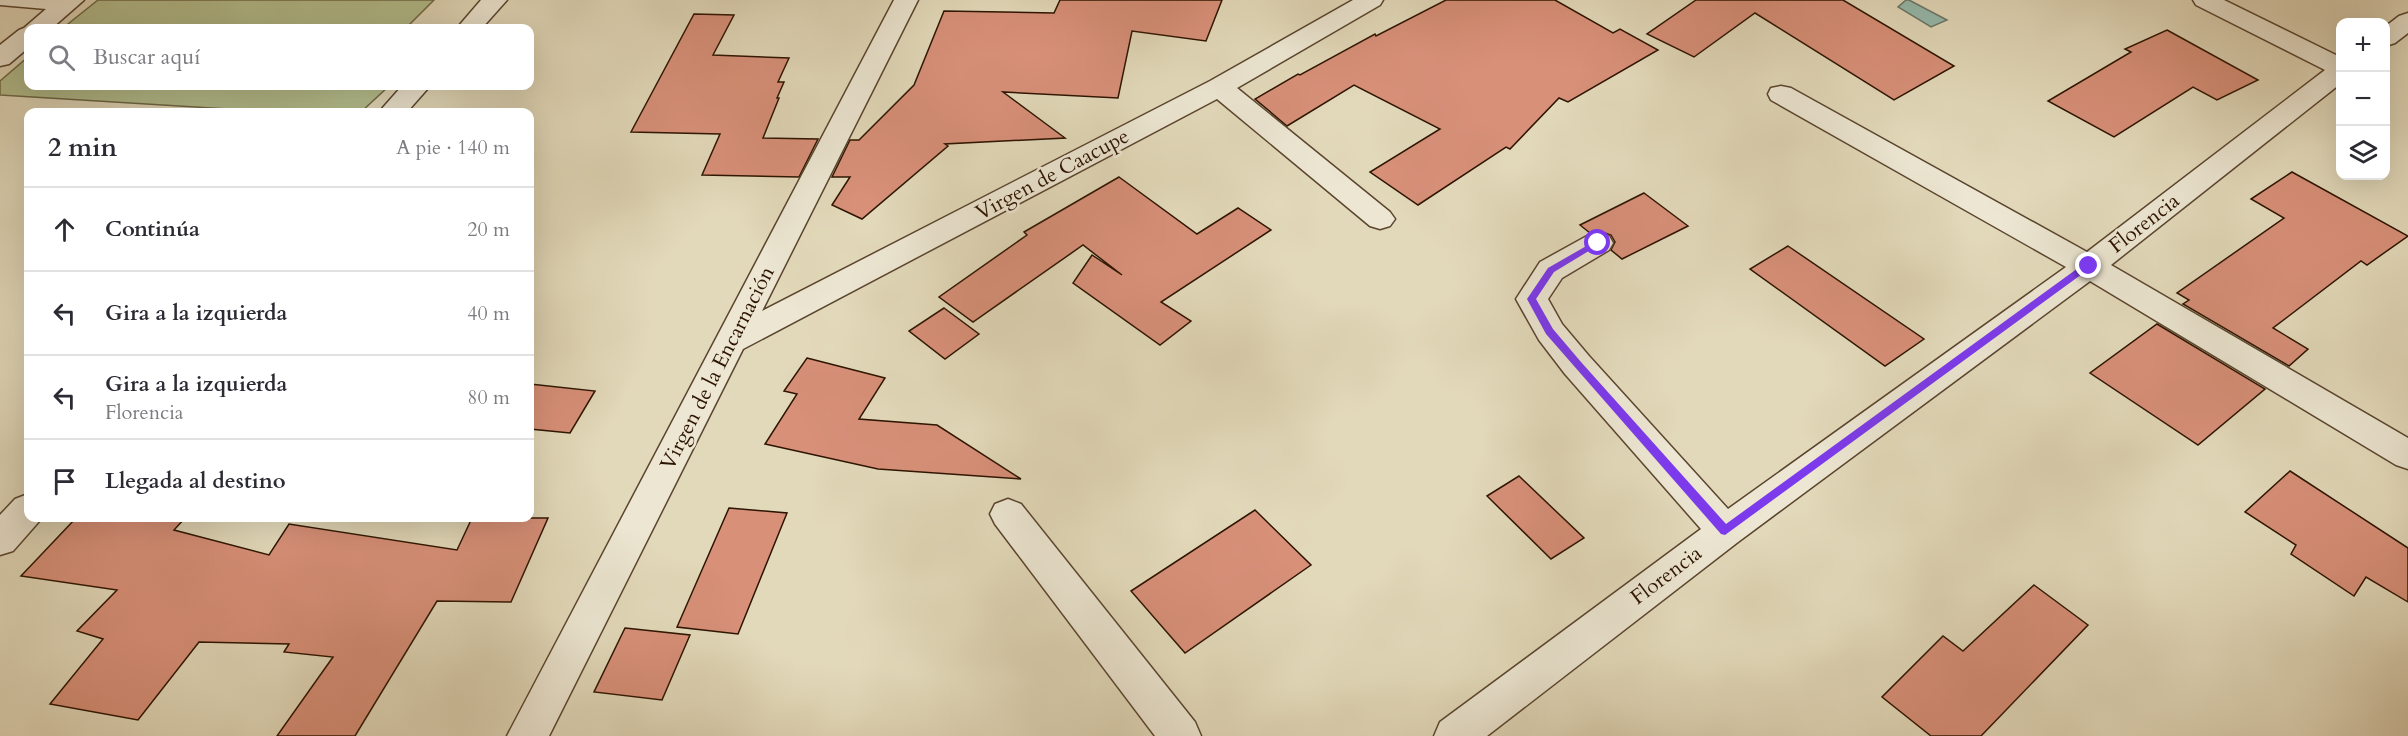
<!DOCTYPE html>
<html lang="es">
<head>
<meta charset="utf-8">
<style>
	:root { --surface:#fff; --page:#f7f7f7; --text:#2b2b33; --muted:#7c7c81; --line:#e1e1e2 }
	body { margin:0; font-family:Cardo,serif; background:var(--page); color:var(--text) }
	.controls { position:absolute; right:18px; top:18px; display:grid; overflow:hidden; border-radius:12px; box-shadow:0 6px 24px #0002 }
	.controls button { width:54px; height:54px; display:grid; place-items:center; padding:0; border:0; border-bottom:2px solid var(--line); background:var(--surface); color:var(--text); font:30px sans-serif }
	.stop { position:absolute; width:18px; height:18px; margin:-14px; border:4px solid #7c3aed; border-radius:50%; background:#fff }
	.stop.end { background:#7c3aed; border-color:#fff; box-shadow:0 2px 6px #0008 }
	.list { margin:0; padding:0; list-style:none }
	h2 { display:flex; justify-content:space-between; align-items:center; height:78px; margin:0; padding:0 24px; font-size:26px }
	h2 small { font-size:20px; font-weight:400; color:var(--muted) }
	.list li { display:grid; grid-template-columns:39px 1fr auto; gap:18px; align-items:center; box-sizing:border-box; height:84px; padding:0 24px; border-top:2px solid var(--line) }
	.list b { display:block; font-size:22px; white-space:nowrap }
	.list p { margin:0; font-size:20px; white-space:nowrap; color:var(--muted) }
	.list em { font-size:20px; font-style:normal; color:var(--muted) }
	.icon { flex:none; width:33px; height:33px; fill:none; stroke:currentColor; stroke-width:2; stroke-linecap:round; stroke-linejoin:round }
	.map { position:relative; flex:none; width:2408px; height:736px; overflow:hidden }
	.search { position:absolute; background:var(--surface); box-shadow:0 6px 24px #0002; left:24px; top:24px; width:510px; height:66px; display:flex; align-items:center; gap:15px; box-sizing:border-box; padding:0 21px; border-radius:12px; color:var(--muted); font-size:22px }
	.panel { position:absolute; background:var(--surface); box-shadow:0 6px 24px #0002; left:24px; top:108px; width:510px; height:414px; border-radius:12px }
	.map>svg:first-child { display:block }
	.green { fill:#b4bf8f; stroke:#706a48; stroke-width:1.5 }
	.water { fill:#95baad; stroke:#6b7868; stroke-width:1.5 }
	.building { fill:#d89079; stroke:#2d1400; stroke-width:1.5 }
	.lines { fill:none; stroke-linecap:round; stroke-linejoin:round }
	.minor-casing { stroke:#5a452e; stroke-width:3 }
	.minor { fill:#ece6d2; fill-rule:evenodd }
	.route { fill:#7c3aed }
	.labels { text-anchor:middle; stroke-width:5; stroke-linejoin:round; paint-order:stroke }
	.street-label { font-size:21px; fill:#2d1400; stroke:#ece6d2 }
</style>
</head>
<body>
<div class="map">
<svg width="2408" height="736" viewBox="0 0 2408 736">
	<rect width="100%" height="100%" fill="#e2d9ba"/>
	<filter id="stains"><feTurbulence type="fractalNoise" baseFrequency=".00333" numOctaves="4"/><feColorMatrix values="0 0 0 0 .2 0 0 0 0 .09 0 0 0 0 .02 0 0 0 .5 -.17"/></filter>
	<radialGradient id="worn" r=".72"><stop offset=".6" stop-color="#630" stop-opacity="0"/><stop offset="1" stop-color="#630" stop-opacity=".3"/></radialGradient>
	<g class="green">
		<path d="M 98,0 L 434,0 L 406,28 L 63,28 Z"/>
		<path d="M 28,57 L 28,86 L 389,86 L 361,112 L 275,112 L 0,95 L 0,81 Z"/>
	</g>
	<path class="water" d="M 1906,0 L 1909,0 L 1947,20 L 1931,27 L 1898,7 Z"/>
	<g class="building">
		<path d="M 1060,0 L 1222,0 L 1206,41 L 1132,31 L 1118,98 L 1003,92 L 1065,138 L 945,144 L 948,146 L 862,219 L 832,205 L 850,177 L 832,177 L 850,140 L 859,140 L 914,85 L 944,11 L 1054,13 Z"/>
		<path d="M 1446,0 L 1555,0 L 1613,33 L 1620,29 L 1658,50 L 1568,102 L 1559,98 L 1510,149 L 1506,147 L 1418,205 L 1370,172 L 1440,129 L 1354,85 L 1287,126 L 1255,99 L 1298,74 L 1300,75 L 1375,34 L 1376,36 Z"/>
		<path d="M 1696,0 L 1843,0 L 1954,66 L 1894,100 L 1755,13 L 1694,57 L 1647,34 Z"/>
		<path d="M 694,14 L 734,15 L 713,55 L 789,58 L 778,82 L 784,82 L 777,98 L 779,98 L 763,138 L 818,139 L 799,177 L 702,175 L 720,134 L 631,132 Z"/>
		<path d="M 2167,30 L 2258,80 L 2217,100 L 2193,87 L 2114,137 L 2048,101 L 2131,52 L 2125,49 Z"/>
		<path d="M 2292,172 L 2408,236 L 2367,265 L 2361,261 L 2273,328 L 2308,349 L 2289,366 L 2183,304 L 2189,300 L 2177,293 L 2284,218 L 2251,199 Z"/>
		<path d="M 1119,177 L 1197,234 L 1238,208 L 1271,230 L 1161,302 L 1191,321 L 1160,345 L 1073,283 L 1092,255 L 1122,275 L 1083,245 L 973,322 L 939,297 L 1027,235 L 1024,232 Z"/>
		<path d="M 1644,193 L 1688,226 L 1622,259 L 1611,250 L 1615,242 L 1611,235 L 1599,231 L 1590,233 L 1580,225 Z"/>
		<path d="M 1788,246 L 1924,339 L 1885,366 L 1750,269 Z"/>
		<path d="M 944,308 L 979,334 L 945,359 L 909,331 Z"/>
		<path d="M 2157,324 L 2265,389 L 2198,445 L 2090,373 Z"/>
		<path d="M 807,358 L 885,378 L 859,419 L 937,425 L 1021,479 L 878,469 L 765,444 L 797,394 L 784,391 Z"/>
		<path d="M 530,384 L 595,391 L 570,433 L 530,429 Z"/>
		<path d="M 2290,471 L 2408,548 L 2408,602 L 2366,577 L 2354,596 L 2291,554 L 2296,545 L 2245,512 Z"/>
		<path d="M 1519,476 L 1584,538 L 1551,559 L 1487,496 Z"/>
		<path d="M 729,508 L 787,513 L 738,634 L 677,627 Z"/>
		<path d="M 1255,510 L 1311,565 L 1185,653 L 1131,591 Z"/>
		<path d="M 76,518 L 185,518 L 174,530 L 269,555 L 289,524 L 457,550 L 472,518 L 548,518 L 511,602 L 437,601 L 355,736 L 277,736 L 333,657 L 284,652 L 289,644 L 199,642 L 138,720 L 50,704 L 103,639 L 77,631 L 117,590 L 21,576 Z"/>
		<path d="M 2034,585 L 2088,625 L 1981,736 L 1931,736 L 1882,697 L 1943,636 L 1963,651 Z"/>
		<path d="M 625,628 L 690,635 L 662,700 L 594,692 Z"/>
	</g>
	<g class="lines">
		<g class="minor-casing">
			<g id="minor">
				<path d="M 0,0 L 84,0 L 52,28 L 28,28 L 28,48 L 9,64 L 0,66 L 0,45 L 19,30 L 24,28 L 46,9 L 0,5 Z"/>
				<path d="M 481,0 L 507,0 L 482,28 L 457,28 Z"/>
				<path d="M 894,0 L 918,0 L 762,311 L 1210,81 L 1353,0 L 1383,0 L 1380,5 L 1237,88 L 1390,212 L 1395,219 L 1390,226 L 1380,229 L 1370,226 L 1217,99 L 743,349 L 549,736 L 507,736 Z"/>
				<path d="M 2193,0 L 2224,0 L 2340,57 L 2340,84 L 2111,265 L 2408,438 L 2408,469 L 2396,465 L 2090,281 L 1738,542 L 1487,736 L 1434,736 L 1440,722 L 1701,529 L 1565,374 L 1539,340 L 1516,299 L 1540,262 L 1587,236 L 1598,233 L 1609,236 L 1613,243 L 1609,250 L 1562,278 L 1548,299 L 1562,324 L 1589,356 L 1728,509 L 2066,267 L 1771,100 L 1768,94 L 1771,88 L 1781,86 L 1791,88 L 2087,252 L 2325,70 L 2196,5 Z"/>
				<path d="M 2408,13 L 2408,33 L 2395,43 L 2386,46 L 2386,26 L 2399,16 Z"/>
				<path d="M 402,86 L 430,86 L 407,112 L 379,112 Z"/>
				<path d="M 28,494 L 28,518 L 42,518 L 13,551 L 0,555 L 0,515 L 15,499 Z"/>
				<path d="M 1008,499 L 1021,504 L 1195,722 L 1201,736 L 1155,736 L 995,524 L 990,514 L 995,504 Z"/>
			</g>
		</g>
		<use href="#minor" class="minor"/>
	</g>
	<path class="route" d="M 1595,241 L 1602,243 L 1554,272 L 1536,299 L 1553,329 L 1581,362 L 1726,524 L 2085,263 L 2093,266 L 1725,535 L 1721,534 L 1546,334 L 1527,299 L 1548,268 Z"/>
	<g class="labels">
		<g class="street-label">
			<text transform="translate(1052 174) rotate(-28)" y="7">Virgen de Caacupe</text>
			<text transform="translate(2144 223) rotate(-38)" y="7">Florencia</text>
			<text transform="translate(717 368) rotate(-63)" y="7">Virgen de la Encarnación</text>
			<text transform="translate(1666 575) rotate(-37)" y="7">Florencia</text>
		</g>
	</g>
	<rect width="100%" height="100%" filter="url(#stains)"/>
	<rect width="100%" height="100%" fill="url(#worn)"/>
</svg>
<div class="controls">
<button>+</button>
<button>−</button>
<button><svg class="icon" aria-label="layers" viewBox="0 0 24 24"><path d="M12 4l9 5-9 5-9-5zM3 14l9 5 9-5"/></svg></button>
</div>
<div class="stop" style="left:1598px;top:243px"></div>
<div class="stop end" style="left:2089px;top:266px"></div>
<div class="search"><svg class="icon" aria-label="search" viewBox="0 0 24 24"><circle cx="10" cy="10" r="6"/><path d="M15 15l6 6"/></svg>Buscar aquí</div>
<section class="panel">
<h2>2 min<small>A pie · 140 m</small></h2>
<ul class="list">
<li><svg class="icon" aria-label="ahead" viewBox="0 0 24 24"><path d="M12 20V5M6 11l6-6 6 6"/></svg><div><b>Continúa</b></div><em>20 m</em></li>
<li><svg class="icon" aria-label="left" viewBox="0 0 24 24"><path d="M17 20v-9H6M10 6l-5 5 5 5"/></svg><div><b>Gira a la izquierda</b></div><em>40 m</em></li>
<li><svg class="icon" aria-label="left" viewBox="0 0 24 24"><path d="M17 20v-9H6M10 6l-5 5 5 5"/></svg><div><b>Gira a la izquierda</b><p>Florencia</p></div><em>80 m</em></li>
<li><svg class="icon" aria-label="arrive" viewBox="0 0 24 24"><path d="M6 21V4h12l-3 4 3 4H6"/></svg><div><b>Llegada al destino</b></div></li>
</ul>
</section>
</div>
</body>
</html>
